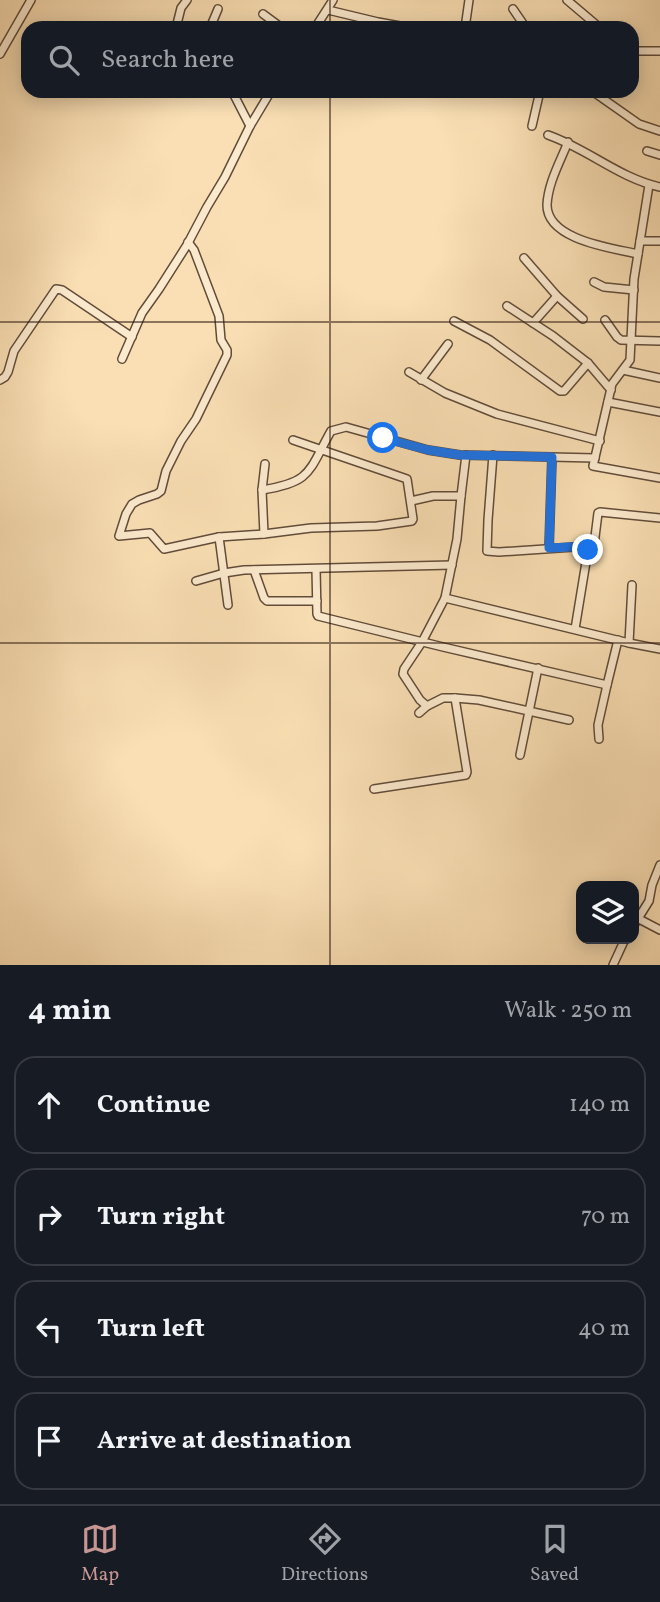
<!DOCTYPE html>
<html lang="en">
<head>
<meta charset="utf-8">
<style>
	:root { --surface:#171b24; --page:#20242c; --text:#f1f3f6; --muted:#9ea1a6; --line:#363941; --accent:#c59692 }
	body { margin:0; font-family:Vollkorn,serif; background:var(--page); color:var(--text) }
	.controls { position:absolute; right:21px; bottom:21px; display:grid; overflow:hidden; border-radius:14px; box-shadow:0 4px 18px #0003 }
	.controls button { width:63px; height:63px; display:grid; place-items:center; padding:0; border:0; border-bottom:2px solid var(--line); background:var(--surface); color:var(--text); font:35px sans-serif }
	.stop { position:absolute; width:21px; height:21px; margin:-16px; border:5px solid #1a73e8; border-radius:50%; background:#fff }
	.stop.end { background:#1a73e8; border-color:#fff; box-shadow:0 2px 7px #0008 }
	.list { margin:0; padding:0; list-style:none }
	h2 { display:flex; justify-content:space-between; align-items:center; height:91px; margin:0; padding:0 28px; font-size:30px }
	h2 small { font-size:23px; font-weight:400; color:var(--muted) }
	.list li { display:grid; grid-template-columns:46px 1fr auto; gap:21px; align-items:center; box-sizing:border-box; height:98px; margin:0 14px 14px; padding:0 14px; border:2px solid var(--line); border-radius:21px }
	.list b { display:block; font-size:26px; white-space:nowrap }
	.list em { font-size:23px; font-style:normal; color:var(--muted) }
	.icon { flex:none; width:38px; height:38px; fill:none; stroke:currentColor; stroke-width:2; stroke-linecap:round; stroke-linejoin:round }
	.map { position:relative; flex:none; width:660px; height:965px; overflow:hidden }
	.search { position:absolute; background:var(--surface); box-shadow:0 4px 18px #0003; left:21px; right:21px; top:21px; height:77px; display:flex; align-items:center; gap:18px; box-sizing:border-box; padding:0 24px; border-radius:21px; color:var(--muted); font-size:26px }
	.sheet { height:539px; background:var(--surface) }
	nav { display:flex; justify-content:space-around; align-items:center; box-sizing:border-box; height:98px; border-top:2px solid var(--line); background:var(--surface); font-size:19px; color:var(--muted) }
	nav a { display:grid; justify-items:center; gap:4px }
	nav .on { color:var(--accent) }
	.map>svg:first-child { display:block }
	.lines { fill:none; stroke-linecap:round; stroke-linejoin:round }
	.street-casing { stroke:#614c3a; stroke-width:10 }
	.street { stroke:#fceace; stroke-width:7 }
	.route { stroke:#1a73e8; stroke-width:9 }
	.grid { fill:none; stroke:#2e1b12; stroke-width:2; stroke-opacity:0.55 }
</style>
</head>
<body>
<div class="map">
<svg width="660" height="965" viewBox="0 0 660 965">
	<rect width="100%" height="100%" fill="#fadfb4"/>
	<filter id="stains"><feTurbulence type="fractalNoise" baseFrequency=".00286" numOctaves="4"/><feColorMatrix values="0 0 0 0 .2 0 0 0 0 .09 0 0 0 0 .02 0 0 0 .5 -.17"/></filter>
	<radialGradient id="worn" r=".72"><stop offset=".6" stop-color="#630" stop-opacity="0"/><stop offset="1" stop-color="#630" stop-opacity=".3"/></radialGradient>
	<g class="lines">
		<g class="street-casing">
			<g id="street">
				<path d="M 567,0 L 600,28"/>
				<path d="M 513,9 L 526,28"/>
				<path d="M 328,10 L 378,22 L 411,28"/>
				<path d="M 263,14 L 282,28"/>
				<path d="M 176,28 L 181,8 L 187,0"/>
				<path d="M 210,28 L 218,9"/>
				<path d="M 315,28 L 333,0"/>
				<path d="M 465,28 L 469,0"/>
				<path d="M 632,51 L 660,51"/>
				<path d="M 0,54 L 31,0"/>
				<path d="M 232,91 L 250,126"/>
				<path d="M 592,91 L 639,124 L 660,131"/>
				<path d="M 532,126 L 540,91"/>
				<path d="M 548,135 C 588,149 619,178 660,187"/>
				<path d="M 568,142 C 560,162 548,183 547,205 C 547,240 612,248 638,254"/>
				<path d="M 647,151 L 660,155"/>
				<path d="M 649,185 L 634,279 L 630,360 L 612,384 L 593,466 L 660,478"/>
				<path d="M 640,241 L 660,241"/>
				<path d="M 188,242 L 194,250 L 219,316 L 221,340 L 227,350 L 227,355 L 196,419 L 181,441 L 166,471 L 161,491 L 157,494 L 139,500 L 132,504 L 126,514 L 119,536 L 150,533 L 164,549 L 219,537 L 264,534 L 311,528 L 377,526 L 412,521 L 413,519 L 407,479 L 293,440"/>
				<path d="M 524,258 L 557,296 L 583,319"/>
				<path d="M 594,282 L 604,287 L 634,290"/>
				<path d="M 507,306 L 553,336 L 588,363 L 611,390"/>
				<path d="M 605,320 L 617,337 L 621,340 L 660,341"/>
				<path d="M 454,321 L 490,340 L 560,391 L 564,391 L 588,363"/>
				<path d="M 533,323 L 557,296"/>
				<path d="M 122,359 L 142,313 L 159,289 L 187,245 L 207,207 L 225,177 L 250,126 L 271,91"/>
				<path d="M 623,370 L 660,378"/>
				<path d="M 409,372 L 445,393 L 497,414 L 600,441"/>
				<path d="M 0,380 L 5,377 L 8,372 L 14,351 L 56,289 L 62,290 L 132,337"/>
				<path d="M 421,380 L 448,344"/>
				<path d="M 608,402 L 660,412"/>
				<path d="M 493,455 L 488,520 L 487,551 L 499,552 L 589,546"/>
				<path d="M 262,490 C 312,482 308,472 331,431 L 346,427 L 428,450 L 460,455 L 595,458"/>
				<path d="M 411,501 L 433,496 L 461,496"/>
				<path d="M 264,534 L 262,490 L 265,464"/>
				<path d="M 219,537 L 228,605"/>
				<path d="M 549,548 L 552,457"/>
				<path d="M 316,569 L 317,614 L 318,616 L 443,647 L 607,685 L 598,725 L 599,739"/>
				<path d="M 254,570 L 264,598 L 267,601 L 317,601"/>
				<path d="M 196,581 L 224,573 L 244,570 L 452,565"/>
				<path d="M 445,598 L 629,643 L 660,649"/>
				<path d="M 575,629 L 588,550 L 589,546 L 594,545 L 598,513 L 600,512 L 660,518"/>
				<path d="M 629,643 L 632,585"/>
				<path d="M 607,685 L 618,640"/>
				<path d="M 427,706 L 420,700 L 403,674 L 404,669 L 422,642 L 445,598 L 457,539 L 461,496 L 466,455"/>
				<path d="M 419,713 L 427,706 L 443,698 L 455,698 L 479,700 L 569,720"/>
				<path d="M 520,755 L 538,668"/>
				<path d="M 374,789 L 466,775 L 467,772 L 455,698"/>
				<path d="M 639,919 L 660,930"/>
				<path d="M 634,925 L 649,901 L 652,885 L 660,865"/>
				<path d="M 613,965 L 625,939"/>
			</g>
		</g>
		<use href="#street" class="street"/>
	</g>
	<g class="lines">
		<path class="route" d="M 383,438 L 428,450 L 460,455 L 552,457 L 549,548 L 589,546 L 588,550"/>
	</g>
	<path class="grid" d="M 330,0 L 330,28M 330,91 L 330,965M 0,322 L 660,322M 0,643 L 660,643"/>
	<rect width="100%" height="100%" filter="url(#stains)"/>
	<rect width="100%" height="100%" fill="url(#worn)"/>
</svg>
<div class="controls">
<button><svg class="icon" aria-label="layers" viewBox="0 0 24 24"><path d="M12 4l9 5-9 5-9-5zM3 14l9 5 9-5"/></svg></button>
</div>
<div class="stop" style="left:383px;top:438px"></div>
<div class="stop end" style="left:588px;top:550px"></div>
<div class="search"><svg class="icon" aria-label="search" viewBox="0 0 24 24"><circle cx="10" cy="10" r="6"/><path d="M15 15l6 6"/></svg>Search here</div>
</div>
<section class="sheet">
<h2>4 min<small>Walk · 250 m</small></h2>
<ul class="list">
<li><svg class="icon" aria-label="ahead" viewBox="0 0 24 24"><path d="M12 20V5M6 11l6-6 6 6"/></svg><div><b>Continue</b></div><em>140 m</em></li>
<li><svg class="icon" aria-label="right" viewBox="0 0 24 24"><path d="M7 20v-9h11M14 6l5 5-5 5"/></svg><div><b>Turn right</b></div><em>70 m</em></li>
<li><svg class="icon" aria-label="left" viewBox="0 0 24 24"><path d="M17 20v-9H6M10 6l-5 5 5 5"/></svg><div><b>Turn left</b></div><em>40 m</em></li>
<li><svg class="icon" aria-label="arrive" viewBox="0 0 24 24"><path d="M6 21V4h12l-3 4 3 4H6"/></svg><div><b>Arrive at destination</b></div></li>
</ul>
</section>
<nav>
<a class="on"><svg class="icon" aria-label="map" viewBox="0 0 24 24"><path d="M3 6l6-2 6 2 6-2v14l-6 2-6-2-6 2zM9 4v14M15 6v14"/></svg>Map</a>
<a><svg class="icon" aria-label="directions" viewBox="0 0 24 24"><path d="M12 3l9 9-9 9-9-9zM9 14v-3h6M13 9l2 2-2 2"/></svg>Directions</a>
<a><svg class="icon" aria-label="saved" viewBox="0 0 24 24"><path d="M7 4h10v16l-5-4-5 4z"/></svg>Saved</a>
</nav>
</body>
</html>
